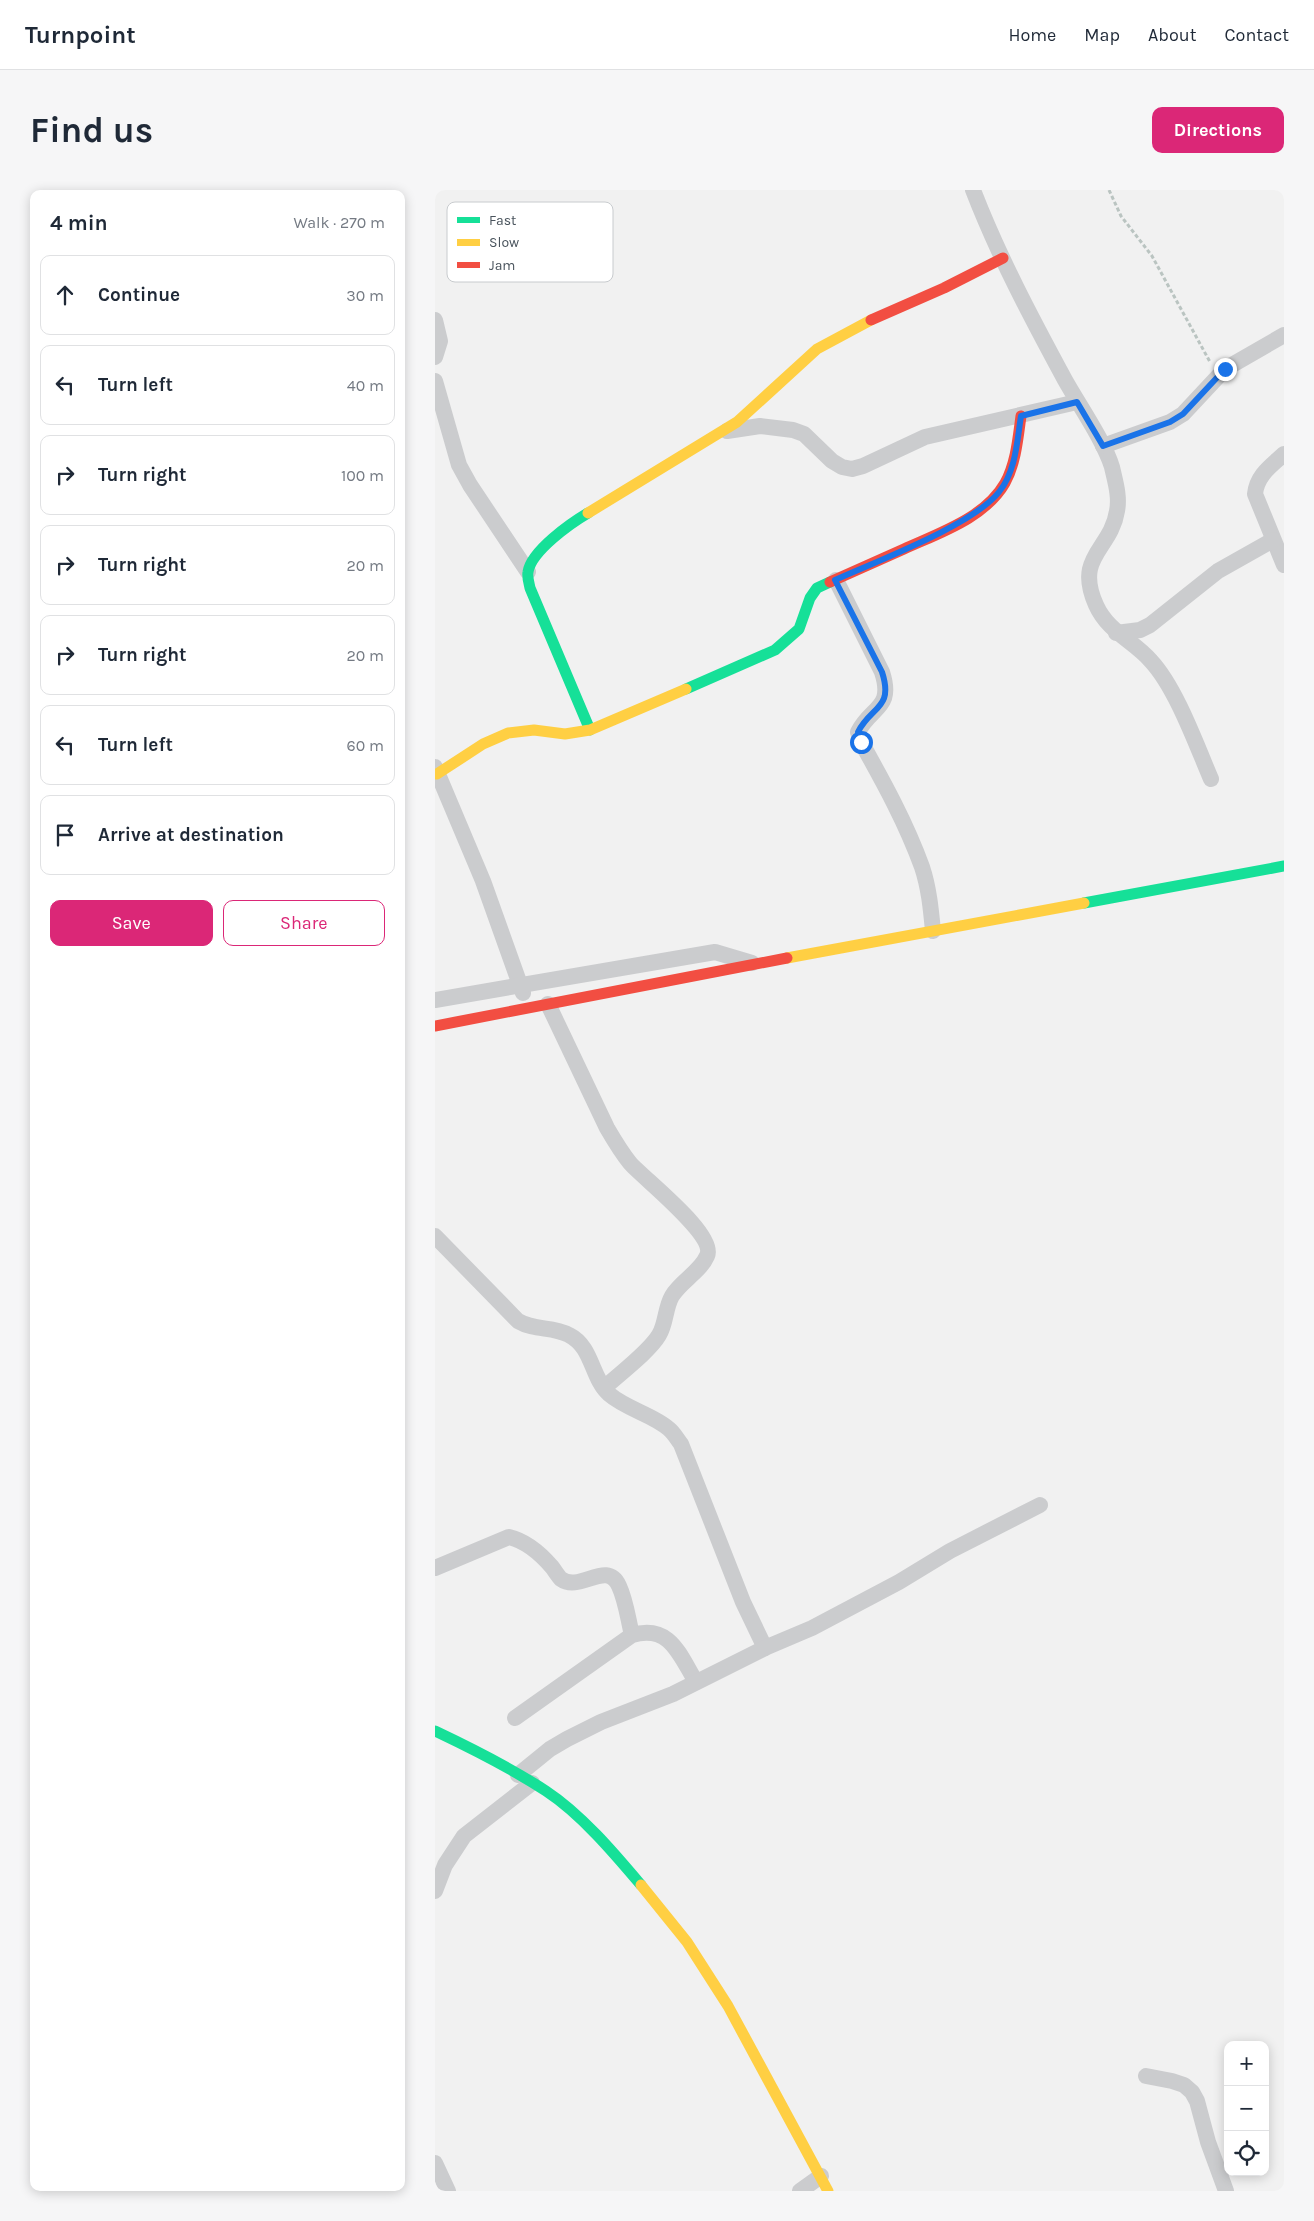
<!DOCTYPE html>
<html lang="en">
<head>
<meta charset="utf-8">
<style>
	:root { --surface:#fff; --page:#f6f6f7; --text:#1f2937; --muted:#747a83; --line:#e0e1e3; --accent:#db2777 }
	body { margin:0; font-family:Karla,sans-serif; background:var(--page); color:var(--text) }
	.controls { position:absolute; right:15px; bottom:15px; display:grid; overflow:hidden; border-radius:10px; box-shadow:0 2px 12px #0003 }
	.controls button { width:45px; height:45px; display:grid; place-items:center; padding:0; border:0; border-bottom:1px solid var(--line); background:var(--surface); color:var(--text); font:25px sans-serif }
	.stop { position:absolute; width:15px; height:15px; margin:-11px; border:4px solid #1a73e8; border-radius:50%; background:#fff }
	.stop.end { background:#1a73e8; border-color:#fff; box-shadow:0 1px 5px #0008 }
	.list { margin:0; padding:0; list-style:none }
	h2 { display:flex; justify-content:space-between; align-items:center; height:65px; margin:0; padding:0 20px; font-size:21px }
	h2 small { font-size:16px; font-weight:400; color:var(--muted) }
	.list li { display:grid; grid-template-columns:32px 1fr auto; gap:15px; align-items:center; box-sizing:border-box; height:80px; margin:0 10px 10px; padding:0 10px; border:1px solid var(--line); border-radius:10px }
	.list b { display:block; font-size:19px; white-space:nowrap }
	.list em { font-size:16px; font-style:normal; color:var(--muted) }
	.actions { display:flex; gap:10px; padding:15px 20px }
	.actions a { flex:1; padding:11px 0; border:1px solid var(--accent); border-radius:10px; text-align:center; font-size:18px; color:var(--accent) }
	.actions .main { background:var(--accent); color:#fff }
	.icon { flex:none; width:28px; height:28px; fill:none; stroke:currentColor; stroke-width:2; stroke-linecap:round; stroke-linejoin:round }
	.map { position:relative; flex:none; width:849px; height:2001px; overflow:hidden; border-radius:10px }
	header { display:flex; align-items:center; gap:30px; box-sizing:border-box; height:70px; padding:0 25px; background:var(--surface); border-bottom:1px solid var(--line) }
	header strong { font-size:24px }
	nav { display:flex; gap:28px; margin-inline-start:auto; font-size:18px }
	.intro { display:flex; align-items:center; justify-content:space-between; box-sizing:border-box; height:120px; padding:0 30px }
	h1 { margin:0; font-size:35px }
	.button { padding:12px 22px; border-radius:10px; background:var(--accent); color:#fff; font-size:18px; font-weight:700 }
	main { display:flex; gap:30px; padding:0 30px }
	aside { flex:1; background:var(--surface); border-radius:10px; box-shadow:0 2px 12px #0003 }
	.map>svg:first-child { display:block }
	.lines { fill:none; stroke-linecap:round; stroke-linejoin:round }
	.path { stroke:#bac4c1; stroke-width:3; stroke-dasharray:4 2.5; stroke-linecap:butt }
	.street { stroke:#cbccce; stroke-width:16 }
	.fast { stroke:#16e098; stroke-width:11 }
	.slow { stroke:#ffcf43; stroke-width:11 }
	.jam { stroke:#f24e42; stroke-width:11 }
	.route { stroke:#1a73e8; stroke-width:6 }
	.key { fill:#fff; stroke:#c8cbce; stroke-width:1 }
	.key-label { font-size:14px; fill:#49535c }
</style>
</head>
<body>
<header>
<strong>Turnpoint</strong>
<nav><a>Home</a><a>Map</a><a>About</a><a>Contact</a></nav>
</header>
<div class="intro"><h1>Find us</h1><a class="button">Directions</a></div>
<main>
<aside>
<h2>4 min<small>Walk · 270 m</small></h2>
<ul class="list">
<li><svg class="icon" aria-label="ahead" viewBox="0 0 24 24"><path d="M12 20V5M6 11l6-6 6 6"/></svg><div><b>Continue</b></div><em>30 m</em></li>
<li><svg class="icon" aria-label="left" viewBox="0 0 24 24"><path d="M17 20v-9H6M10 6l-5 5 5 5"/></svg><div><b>Turn left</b></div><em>40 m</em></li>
<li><svg class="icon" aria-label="right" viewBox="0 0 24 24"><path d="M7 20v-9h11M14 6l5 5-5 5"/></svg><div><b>Turn right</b></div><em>100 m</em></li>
<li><svg class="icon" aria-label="right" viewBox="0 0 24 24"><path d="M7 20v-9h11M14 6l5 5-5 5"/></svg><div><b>Turn right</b></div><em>20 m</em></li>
<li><svg class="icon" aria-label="right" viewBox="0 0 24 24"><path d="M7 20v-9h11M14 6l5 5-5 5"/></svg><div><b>Turn right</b></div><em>20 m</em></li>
<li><svg class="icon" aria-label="left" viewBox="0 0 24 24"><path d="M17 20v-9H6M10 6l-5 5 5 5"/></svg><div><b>Turn left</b></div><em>60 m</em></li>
<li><svg class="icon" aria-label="arrive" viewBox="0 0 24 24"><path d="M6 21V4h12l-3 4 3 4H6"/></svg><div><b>Arrive at destination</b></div></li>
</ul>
<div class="actions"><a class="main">Save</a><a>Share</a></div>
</aside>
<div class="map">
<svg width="849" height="2001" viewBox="0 0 849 2001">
	<rect width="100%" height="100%" fill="#f1f1f1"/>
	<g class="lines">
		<path class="path" d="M 674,0 L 686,26 L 717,66 L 775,172"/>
		<g class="street">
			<path d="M 538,0 C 563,65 597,129 630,190 C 644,215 669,251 677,277 C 680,291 685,306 682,321 C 676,360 639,366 661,415 C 673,442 699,451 716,471 C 741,498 761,554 776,589"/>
			<path d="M 0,130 L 5,151 L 0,167"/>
			<path d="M 0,191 L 24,275 L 35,295 L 93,382"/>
			<path d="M 292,241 L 325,236 L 358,240 L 369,244 L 397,271 L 407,277 L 417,279 L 428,276 L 490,247 L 642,212"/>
			<path d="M 668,256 L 735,232 L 748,224 L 790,179 L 849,145"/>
			<path d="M 849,264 C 836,276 822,285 820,304 L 849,375"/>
			<path d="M 401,390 L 447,482 C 459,519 436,516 423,542 L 426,552 C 449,593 471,633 487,677 C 494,698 496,720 498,741"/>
			<path d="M 681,443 L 705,440 L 715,435 L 783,381 L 838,350"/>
			<path d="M 0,577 L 48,691 L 88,803"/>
			<path d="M 0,810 L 280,762 L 317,773"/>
			<path d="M 113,814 L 172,938 C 179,950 186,962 195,973 C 210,990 282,1045 272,1066 C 265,1082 246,1091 237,1106 C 230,1118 231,1134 224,1145 C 214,1162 184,1184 169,1198"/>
			<path d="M 0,1046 L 83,1131 C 100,1141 117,1136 134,1145 C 158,1157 156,1188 174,1204 C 191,1219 219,1225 234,1239 C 239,1243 242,1249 246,1254 L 308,1412 L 330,1458"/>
			<path d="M 0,1378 L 74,1347 C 91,1351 105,1363 117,1377 C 120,1381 123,1386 126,1389 C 145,1403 172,1369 184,1396 C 191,1411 193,1429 197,1445"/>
			<path d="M 80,1528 L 197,1445 C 235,1434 244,1464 261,1492"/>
			<path d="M 83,1585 L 115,1559 L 132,1549 L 166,1532 L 238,1504 L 330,1458 L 377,1438 L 464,1392 L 515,1361 L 605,1315"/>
			<path d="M 0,1701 L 10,1675 L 29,1646 L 97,1593"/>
			<path d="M 711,1886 L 737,1891 L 749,1895 L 757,1902 L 762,1911 L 773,1952 L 791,2001"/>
			<path d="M 0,1973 L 13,2001"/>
			<path d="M 365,2001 L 386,1986"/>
		</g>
		<g class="fast">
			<path d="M 153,323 C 136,333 96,361 93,382 C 92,387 94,393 95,398 L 155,540"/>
			<path d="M 251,499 L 340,460 L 364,439 L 375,408 L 382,398 L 395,392"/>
			<path d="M 649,713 L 849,676"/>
			<path d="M 0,1541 C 38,1559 76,1578 111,1601 C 146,1624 179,1663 206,1695"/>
		</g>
		<g class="slow">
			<path d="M 153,323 L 302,232 L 382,159 L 436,130"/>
			<path d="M 2,584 L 48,554 L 73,543 L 99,540 L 130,544 L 155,540 L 251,499"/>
			<path d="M 352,768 L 649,713"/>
			<path d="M 206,1695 L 252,1752 L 293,1816 L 393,2001"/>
		</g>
		<g class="jam">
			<path d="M 436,130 L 509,98 L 568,68"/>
			<path d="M 395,392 C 420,381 444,370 469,359 C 504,343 550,328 570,293 C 581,273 583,248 586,226"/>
			<path d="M 0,836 L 352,768"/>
		</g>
	</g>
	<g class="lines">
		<path class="route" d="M 426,552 L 423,542 C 436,516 459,519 447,482 L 400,390 C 442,371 538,335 564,302 C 581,281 582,251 586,226 L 642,212 L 668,256 L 735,232 L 748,224 L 790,179"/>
	</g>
	<rect x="12" y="12" width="166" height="80" rx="8" class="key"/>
	<rect x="22" y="27" width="23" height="6" fill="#16e098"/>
	<rect x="22" y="49" width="23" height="7" fill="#ffcf43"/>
	<rect x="22" y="72" width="23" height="6" fill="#f24e42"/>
	<g class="key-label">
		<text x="54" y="35">Fast</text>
		<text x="54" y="57">Slow</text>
		<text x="54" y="80">Jam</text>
	</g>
</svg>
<div class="controls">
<button>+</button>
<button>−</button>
<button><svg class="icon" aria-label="locate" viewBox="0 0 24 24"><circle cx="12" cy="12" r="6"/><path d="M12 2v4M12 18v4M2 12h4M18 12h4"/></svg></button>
</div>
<div class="stop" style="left:426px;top:552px"></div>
<div class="stop end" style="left:790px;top:179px"></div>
</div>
</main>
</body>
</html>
